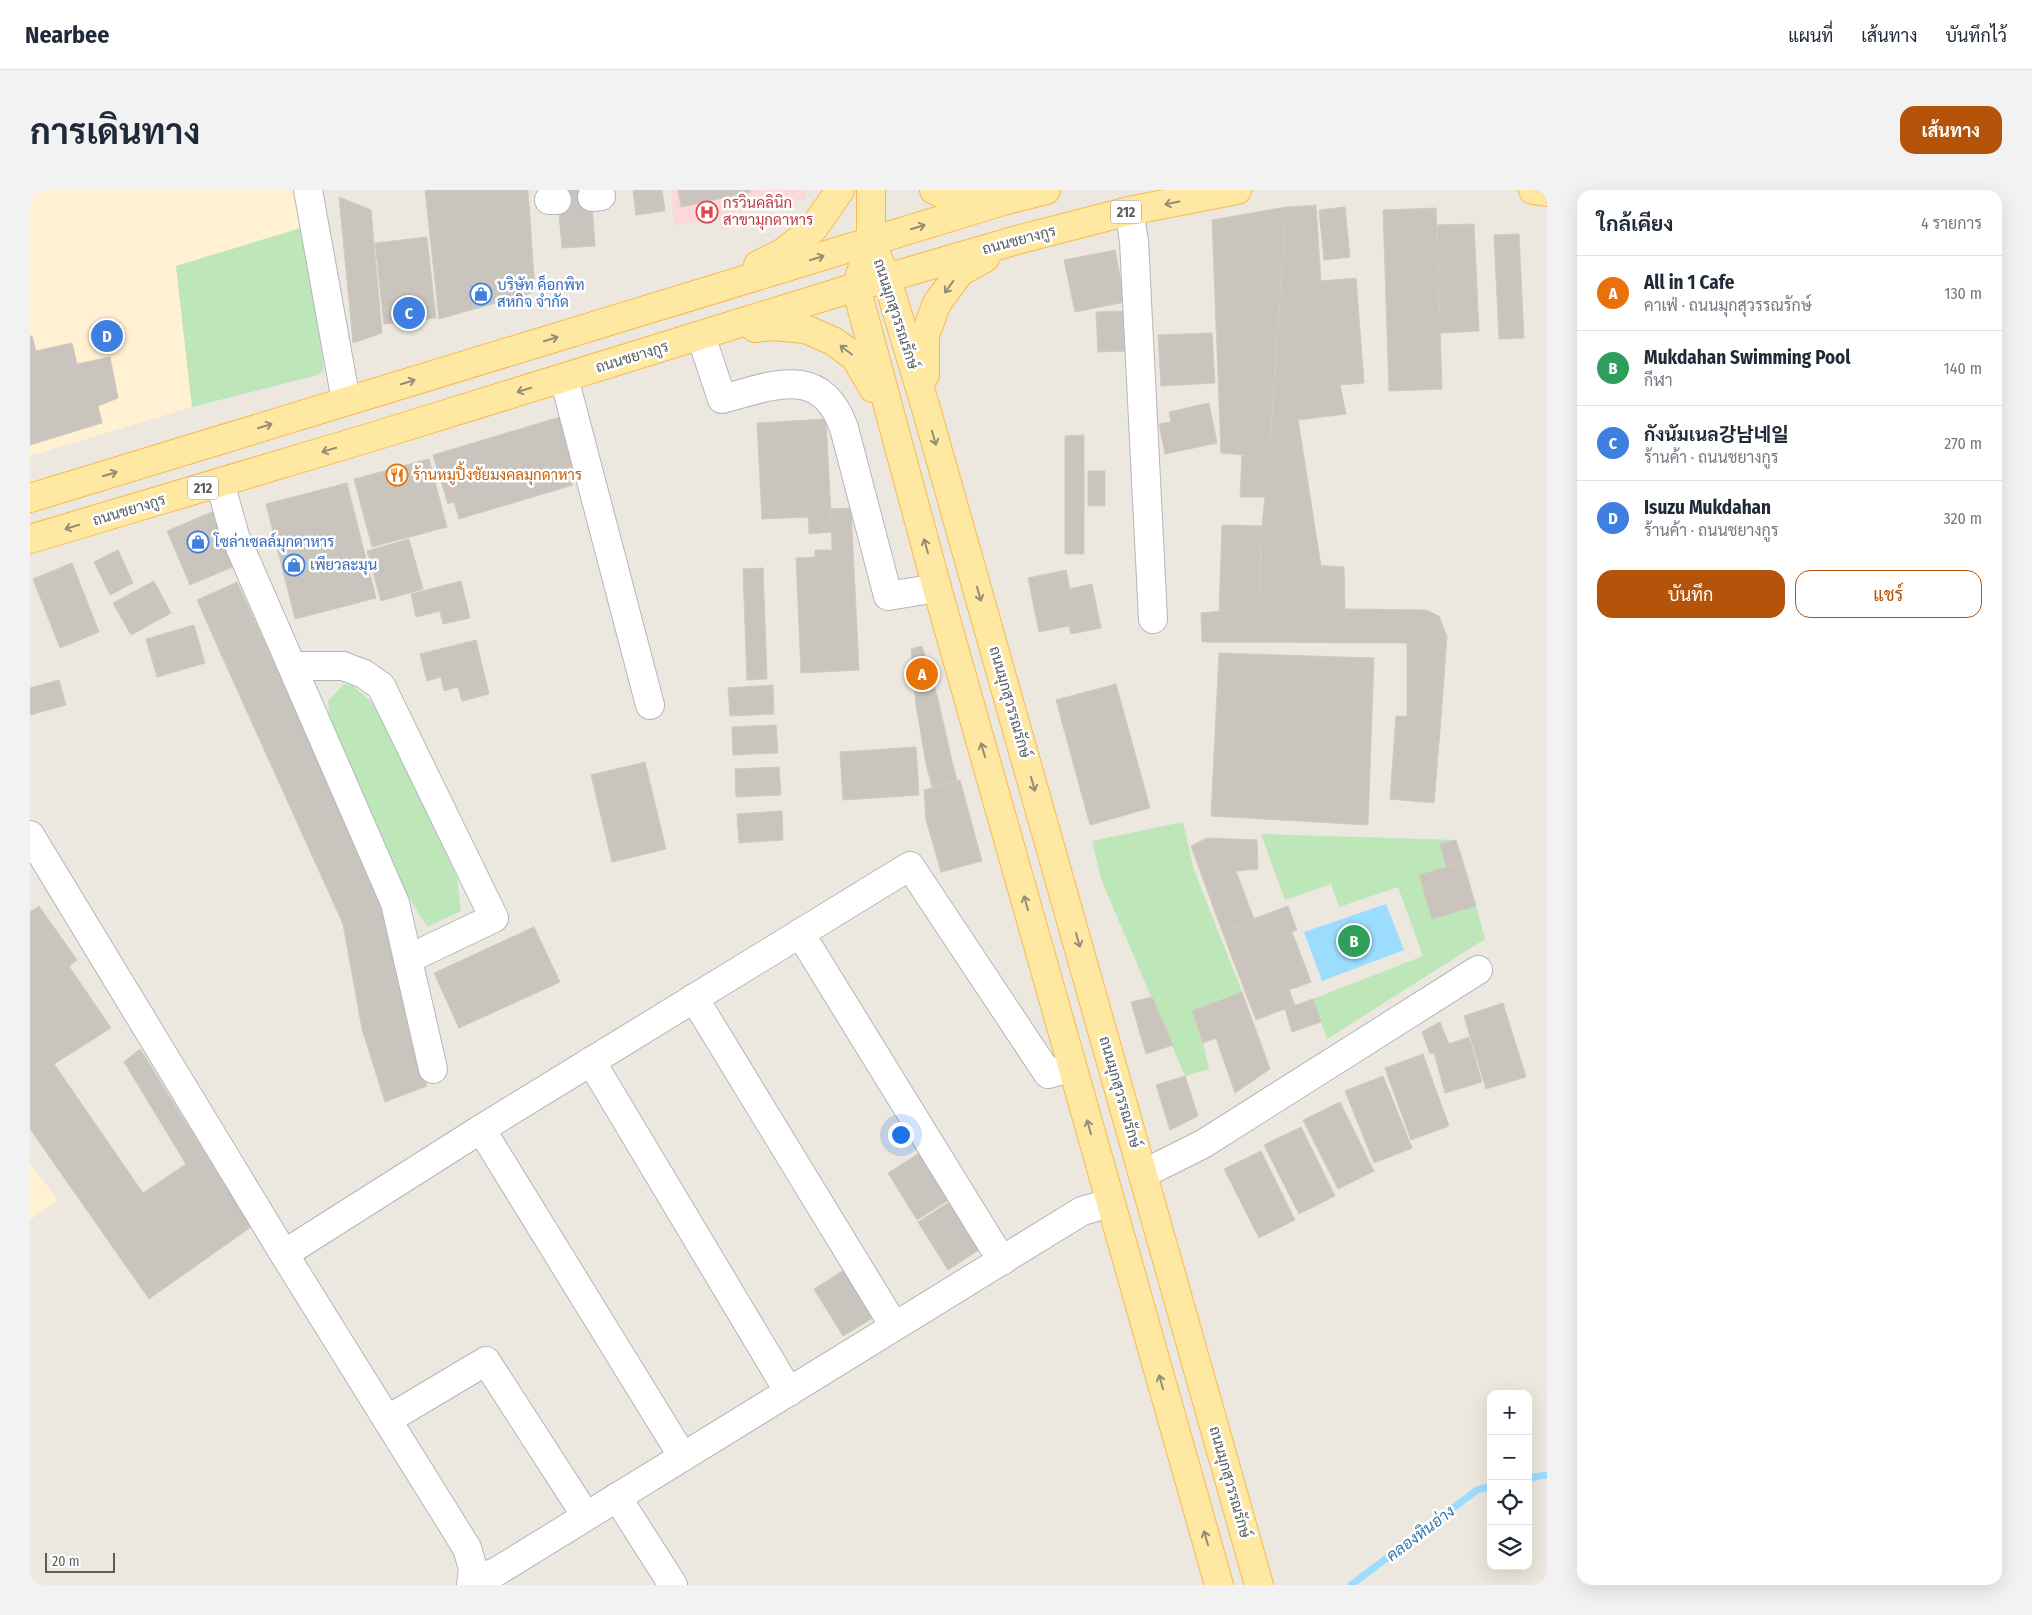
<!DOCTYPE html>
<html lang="th">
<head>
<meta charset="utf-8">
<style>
	:root { --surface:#fff; --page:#f2f2f3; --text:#1f2937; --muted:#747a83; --line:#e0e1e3; --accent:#b45309 }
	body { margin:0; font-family:"Fira Sans Condensed","Noto Sans KR",Sarabun,sans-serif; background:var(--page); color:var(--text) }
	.controls { position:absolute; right:15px; bottom:15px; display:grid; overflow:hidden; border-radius:10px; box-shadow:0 5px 20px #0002 }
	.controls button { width:45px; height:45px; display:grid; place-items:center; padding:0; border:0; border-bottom:1px solid var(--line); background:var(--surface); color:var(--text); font:25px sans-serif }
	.scale { position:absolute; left:15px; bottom:12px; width:70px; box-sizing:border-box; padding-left:5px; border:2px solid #585d61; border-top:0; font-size:14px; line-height:18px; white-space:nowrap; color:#585d61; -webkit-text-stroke:4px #fff; paint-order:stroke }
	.you { position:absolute; left:870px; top:944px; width:18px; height:18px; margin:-12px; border:4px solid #fff; border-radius:50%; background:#1a73e8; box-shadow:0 0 0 8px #1a73e833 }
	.badge { display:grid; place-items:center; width:32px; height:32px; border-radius:50%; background:var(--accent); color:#fff; font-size:16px; font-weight:700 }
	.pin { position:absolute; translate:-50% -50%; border:2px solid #fff; box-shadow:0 1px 5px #0006 }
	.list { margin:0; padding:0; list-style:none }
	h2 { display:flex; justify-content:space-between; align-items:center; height:65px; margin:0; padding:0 20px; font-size:21px }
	h2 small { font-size:16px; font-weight:400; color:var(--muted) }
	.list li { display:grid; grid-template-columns:32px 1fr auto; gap:15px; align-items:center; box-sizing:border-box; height:75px; padding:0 20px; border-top:1px solid var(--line) }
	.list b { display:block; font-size:19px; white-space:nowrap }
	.list p { margin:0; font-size:16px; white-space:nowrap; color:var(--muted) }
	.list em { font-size:16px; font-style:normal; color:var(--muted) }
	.actions { display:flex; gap:10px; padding:15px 20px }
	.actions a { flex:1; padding:11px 0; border:1px solid var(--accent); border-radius:15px; text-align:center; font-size:18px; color:var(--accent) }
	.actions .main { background:var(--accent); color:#fff }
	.icon { flex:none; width:28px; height:28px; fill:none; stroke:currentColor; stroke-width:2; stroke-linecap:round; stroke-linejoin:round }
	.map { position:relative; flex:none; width:1517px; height:1395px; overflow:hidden; border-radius:15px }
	header { display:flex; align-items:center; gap:30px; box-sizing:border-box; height:70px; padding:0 25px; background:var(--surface); border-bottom:1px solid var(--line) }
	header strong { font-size:24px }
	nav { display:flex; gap:28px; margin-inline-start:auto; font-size:18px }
	.intro { display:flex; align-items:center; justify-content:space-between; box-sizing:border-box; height:120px; padding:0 30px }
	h1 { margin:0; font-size:35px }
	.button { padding:12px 22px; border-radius:15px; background:var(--accent); color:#fff; font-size:18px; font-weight:700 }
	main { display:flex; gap:30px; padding:0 30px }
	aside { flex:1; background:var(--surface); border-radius:15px; box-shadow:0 5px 20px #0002 }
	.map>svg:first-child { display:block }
	.commercial { fill:#fff1d1 }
	.medical { fill:#fcd9d8 }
	.green { fill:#bde6b9 }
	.water { fill:#9cdcff }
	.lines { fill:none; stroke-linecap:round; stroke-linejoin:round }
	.stream { stroke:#9cdcff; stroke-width:7 }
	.building { fill:#c9c5be; stroke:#d1c9bd }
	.minor-tunnel { stroke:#c7c5c0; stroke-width:28; stroke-dasharray:28 14; stroke-linecap:butt }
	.minor-casing { stroke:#b2b7bb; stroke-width:30 }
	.major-casing { stroke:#f8ba4d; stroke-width:30 }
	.minor { stroke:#fff; stroke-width:28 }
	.major { stroke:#ffe8a1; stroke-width:28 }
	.oneway { stroke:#928e77 }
	.labels { text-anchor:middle; stroke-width:5; stroke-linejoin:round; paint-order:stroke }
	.shield { fill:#fff; stroke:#8a8e90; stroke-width:1 }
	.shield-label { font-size:14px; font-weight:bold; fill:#585d61 }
	.health-label { font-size:15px; fill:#be3a42; stroke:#fff; text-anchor:start }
	.street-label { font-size:15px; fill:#585d61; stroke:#fff }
	.shop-label { font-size:15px; fill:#366cbe; stroke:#fff; text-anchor:start }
	.food-label { font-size:15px; fill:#c56008; stroke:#fff; text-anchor:start }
	.water-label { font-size:16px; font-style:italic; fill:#3478ac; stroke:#fff }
</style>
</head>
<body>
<header>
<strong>Nearbee</strong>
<nav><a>แผนที่</a><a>เส้นทาง</a><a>บันทึกไว้</a></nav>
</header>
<div class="intro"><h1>การเดินทาง</h1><a class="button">เส้นทาง</a></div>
<main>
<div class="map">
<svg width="1517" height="1395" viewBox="0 0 1517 1395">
	<rect width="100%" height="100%" fill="#ece8df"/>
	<g class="commercial">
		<path d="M 0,0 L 268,0 L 274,37 L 146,76 L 162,217 L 0,266 Z"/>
		<path d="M 0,973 L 28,1010 L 0,1030 Z"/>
	</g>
	<path class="medical" d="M 641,0 L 777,0 L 776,9 L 644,36 Z"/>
	<g class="green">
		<path d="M 274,37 L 294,179 L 288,185 L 162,217 L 146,76 Z"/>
		<path d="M 314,494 L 323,496 L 351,520 L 427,688 L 431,721 L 397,737 L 356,670 L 318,581 L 299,524 L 298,511 Z"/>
		<path d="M 1153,632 L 1164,680 L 1212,802 L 1162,821 L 1173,853 L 1179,879 L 1155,886 L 1071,689 L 1062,651 Z"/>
		<path d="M 1231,644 L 1426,650 L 1410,654 L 1416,676 L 1389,685 L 1402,729 L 1446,716 L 1455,749 L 1297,849 L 1283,809 L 1393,766 L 1368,697 L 1309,717 L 1301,694 L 1255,710 Z"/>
	</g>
	<path class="water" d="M 1356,714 L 1374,760 L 1292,791 L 1274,742 Z"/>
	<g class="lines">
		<g class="stream">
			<path d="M 1498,1288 L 1517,1285"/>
			<path d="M 1321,1395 L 1447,1300 L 1461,1296"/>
		</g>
	</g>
	<g class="building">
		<path d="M 395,0 L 498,0 L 505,102 L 409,129 Z"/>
		<path d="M 527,0 L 561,0 L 565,56 L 532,58 Z"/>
		<path d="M 603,0 L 632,0 L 635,21 L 606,25 Z"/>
		<path d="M 648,0 L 720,0 L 721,2 L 651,17 Z"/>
		<path d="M 309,7 L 341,20 L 352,143 L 323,153 Z"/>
		<path d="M 1286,15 L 1298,196 L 1310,195 L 1316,224 L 1242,233 L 1256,17 Z"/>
		<path d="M 1256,17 L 1239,267 L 1191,263 L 1182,30 Z"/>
		<path d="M 1315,17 L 1320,67 L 1294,70 L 1289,20 Z"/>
		<path d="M 1406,18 L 1412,199 L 1359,201 L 1353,20 Z"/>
		<path d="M 1444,34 L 1449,141 L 1410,143 L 1407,35 Z"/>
		<path d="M 1489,44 L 1494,148 L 1469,149 L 1464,45 Z"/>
		<path d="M 397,47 L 406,128 L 354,134 L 345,53 Z"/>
		<path d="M 1085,60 L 1095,112 L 1045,122 L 1034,70 Z"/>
		<path d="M 1326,88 L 1334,193 L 1298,196 L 1290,91 Z"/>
		<path d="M 1094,121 L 1096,161 L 1068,162 L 1066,122 Z"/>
		<path d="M 1182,143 L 1185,193 L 1131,196 L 1128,145 Z"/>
		<path d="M 0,146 L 2,146 L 6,161 L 42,153 L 47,174 L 80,167 L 88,208 L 68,216 L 72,233 L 0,255 Z"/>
		<path d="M 1179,213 L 1187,253 L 1135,264 L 1129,234 L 1141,232 L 1139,222 Z"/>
		<path d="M 530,227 L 545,276 L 538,278 L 543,295 L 429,329 L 424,312 L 418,314 L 403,265 Z"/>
		<path d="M 796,229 L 802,342 L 779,344 L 778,327 L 732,329 L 727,233 Z"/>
		<path d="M 1268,229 L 1291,376 L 1231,372 L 1232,336 L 1242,233 Z"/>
		<path d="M 1054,245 L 1054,364 L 1035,364 L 1035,246 Z"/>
		<path d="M 1212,265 L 1239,267 L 1235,307 L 1210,307 Z"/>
		<path d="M 399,269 L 417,337 L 342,357 L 324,289 Z"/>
		<rect x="1058" y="281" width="17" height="35"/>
		<path d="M 317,293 L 346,408 L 265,429 L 236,314 Z"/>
		<path d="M 821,318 L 829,480 L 771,483 L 766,368 L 785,367 L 785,360 L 802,360 L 801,319 Z"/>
		<path d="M 184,321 L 207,375 L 160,395 L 137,341 Z"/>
		<path d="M 1192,335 L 1232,336 L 1228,418 L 1189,422 Z"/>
		<path d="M 379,349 L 393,399 L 351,411 L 337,361 Z"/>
		<path d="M 88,360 L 103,393 L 80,405 L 64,372 Z"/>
		<path d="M 1231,372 L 1314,377 L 1315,419 L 1396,420 L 1409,426 L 1417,447 L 1411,528 L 1377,527 L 1377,453 L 1172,452 L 1171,423 L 1228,418 Z"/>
		<path d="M 42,373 L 69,442 L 30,458 L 3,389 Z"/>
		<path d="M 733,378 L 737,489 L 717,490 L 713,379 Z"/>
		<path d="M 1036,380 L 1040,399 L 1062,394 L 1071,438 L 1041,444 L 1039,436 L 1009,442 L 998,388 Z"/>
		<path d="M 124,391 L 141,423 L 101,445 L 83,413 Z"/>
		<path d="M 431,391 L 440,428 L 413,434 L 410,421 L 386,427 L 381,404 Z"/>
		<path d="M 207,392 L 231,444 L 190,462 L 167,410 Z"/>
		<path d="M 164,435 L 175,473 L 127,487 L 116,449 Z"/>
		<path d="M 231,444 L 356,719 L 376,829 L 397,896 L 355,912 L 332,839 L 313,734 L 190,462 Z"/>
		<path d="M 446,450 L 459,504 L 432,511 L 428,497 L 414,501 L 411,487 L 397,491 L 390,464 Z"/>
		<path d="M 892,456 L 908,509 L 886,515 L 881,459 Z"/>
		<path d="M 1189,463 L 1344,468 L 1338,635 L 1181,626 Z"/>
		<path d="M 29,490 L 36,515 L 0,525 L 0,498 Z"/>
		<path d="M 1086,494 L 1120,618 L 1060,635 L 1026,510 Z"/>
		<path d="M 743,495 L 744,524 L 700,526 L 698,498 Z"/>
		<path d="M 908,509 L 921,567 L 896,574 L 886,515 Z"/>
		<path d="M 1366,526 L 1411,528 L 1404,613 L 1360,609 Z"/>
		<path d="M 746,535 L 748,563 L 703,565 L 702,537 Z"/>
		<path d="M 886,557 L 889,605 L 813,610 L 810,562 Z"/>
		<path d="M 921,567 L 927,590 L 902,597 L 896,574 Z"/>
		<path d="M 615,572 L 636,659 L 582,672 L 561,585 Z"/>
		<path d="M 749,577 L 751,605 L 706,607 L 705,579 Z"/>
		<path d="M 930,590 L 952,671 L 911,682 L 896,630 L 894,600 Z"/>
		<path d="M 752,621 L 753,650 L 709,653 L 707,624 Z"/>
		<path d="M 1177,648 L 1227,650 L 1228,679 L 1206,681 L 1224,729 L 1192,741 L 1161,656 Z"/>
		<path d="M 1426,650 L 1433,672 L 1416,676 L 1410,654 Z"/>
		<path d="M 1433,672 L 1446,716 L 1402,729 L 1389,685 Z"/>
		<path d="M 9,716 L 47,770 L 39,776 L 81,838 L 24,874 L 113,1003 L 156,974 L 94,872 L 110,859 L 221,1037 L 119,1109 L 0,939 L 0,722 Z"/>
		<path d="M 1258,716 L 1267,740 L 1240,750 L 1231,726 Z"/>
		<path d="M 1231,726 L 1240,750 L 1262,742 L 1269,760 L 1247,768 L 1259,800 L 1236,808 L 1209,735 Z"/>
		<path d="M 1209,735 L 1236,808 L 1259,800 L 1265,815 L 1226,830 L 1192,741 Z"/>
		<path d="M 504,737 L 530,792 L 429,838 L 404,783 Z"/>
		<path d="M 1269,760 L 1281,792 L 1259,800 L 1247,768 Z"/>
		<path d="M 1212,802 L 1240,879 L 1205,903 L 1186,848 L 1173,853 L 1162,821 Z"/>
		<path d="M 1122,807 L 1143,855 L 1116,864 L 1101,812 Z"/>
		<path d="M 1283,809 L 1291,832 L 1262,842 L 1255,819 Z"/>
		<path d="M 1473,813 L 1496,887 L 1456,899 L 1434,826 Z"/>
		<path d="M 1410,832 L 1419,854 L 1439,847 L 1452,892 L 1415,903 L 1404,863 L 1400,864 L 1392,842 Z"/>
		<path d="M 1393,864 L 1419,936 L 1381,950 L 1355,878 Z"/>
		<path d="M 1155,886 L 1168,926 L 1140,940 L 1126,895 Z"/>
		<path d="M 1353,886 L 1382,958 L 1344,973 L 1315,901 Z"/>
		<path d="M 1310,912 L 1344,981 L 1308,999 L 1273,930 Z"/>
		<path d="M 1271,937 L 1305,1006 L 1269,1024 L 1234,955 Z"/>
		<path d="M 1231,961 L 1265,1030 L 1229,1048 L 1194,979 Z"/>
		<path d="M 891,962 L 925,1006 L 887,1030 L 858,983 Z"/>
		<path d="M 921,1011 L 955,1056 L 918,1080 L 888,1032 Z"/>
		<path d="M 817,1078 L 851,1123 L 813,1146 L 784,1099 Z"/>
	</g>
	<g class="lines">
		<path class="minor-tunnel" d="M 527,10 L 562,7"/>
		<g class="minor-casing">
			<g id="minor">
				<path d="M 278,0 L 316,211"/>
				<path d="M 562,7 L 571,6"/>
				<path d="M 519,10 L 527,10"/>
				<path d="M 1099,21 L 1104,51 L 1123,429"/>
				<path d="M 671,146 L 692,209 C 742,196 791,173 814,238 L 858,406 L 907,398"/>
				<path d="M 534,188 L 620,515"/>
				<path d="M 190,293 L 205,346 L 365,713 L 403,879"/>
				<path d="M 262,476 L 313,476 L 334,484 L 351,496 L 464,728 L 378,769"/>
				<path d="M 0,645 L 254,1064 L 437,1358 L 443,1379 L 441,1395"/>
				<path d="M 770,743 L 972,1071"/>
				<path d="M 664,808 L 864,1136"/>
				<path d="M 561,871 L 759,1202"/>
				<path d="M 451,939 L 653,1267"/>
				<path d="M 1113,984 L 1173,954 L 1448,780"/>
				<path d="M 254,1064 L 451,939 L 880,676 L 1018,884 L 1042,877"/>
				<path d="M 357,1230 L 456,1171 L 556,1326"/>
				<path d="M 587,1307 L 643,1395"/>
				<path d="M 442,1390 L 466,1382 L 1052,1021 L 1080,1013"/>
			</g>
		</g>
		<g class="major-casing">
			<g id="major">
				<path d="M 841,0 L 841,52 L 826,97 L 907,398 L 1189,1395"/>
				<path d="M 904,0 C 921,9 939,10 958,10"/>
				<path d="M 1503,0 L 1517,2"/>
				<path d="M 841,52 L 857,89 L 895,215 L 1229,1395"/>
				<path d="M 728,75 L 752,63 L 783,39 L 810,0"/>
				<path d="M 725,138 L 743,136 L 775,139 L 803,151 L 825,167 L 843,198"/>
				<path d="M 895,185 L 895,145 L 907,113 L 930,82 L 955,68"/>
				<path d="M 0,308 L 973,11 L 1016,0"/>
				<path d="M 0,349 L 345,246 L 826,97 L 987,50 L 1099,21 L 1207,0"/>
			</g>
		</g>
		<use href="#minor" class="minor"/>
		<use href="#major" class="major"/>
	</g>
	<defs><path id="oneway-shaft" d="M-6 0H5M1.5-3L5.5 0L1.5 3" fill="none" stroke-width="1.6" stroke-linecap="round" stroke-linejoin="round" transform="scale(1.25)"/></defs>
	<g class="oneway">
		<use href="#oneway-shaft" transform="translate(1142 13) rotate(169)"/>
		<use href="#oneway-shaft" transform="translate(888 37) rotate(-17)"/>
		<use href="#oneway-shaft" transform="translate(787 68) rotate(-17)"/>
		<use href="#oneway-shaft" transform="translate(919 97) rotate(126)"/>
		<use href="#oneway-shaft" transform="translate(521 149) rotate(-17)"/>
		<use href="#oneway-shaft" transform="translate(816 160) rotate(-143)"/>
		<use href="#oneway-shaft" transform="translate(378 192) rotate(-17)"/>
		<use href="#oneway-shaft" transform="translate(494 200) rotate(163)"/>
		<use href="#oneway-shaft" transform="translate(235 236) rotate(-17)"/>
		<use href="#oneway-shaft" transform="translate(904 248) rotate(74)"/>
		<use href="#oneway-shaft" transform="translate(299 260) rotate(163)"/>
		<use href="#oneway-shaft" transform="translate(80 284) rotate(-17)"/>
		<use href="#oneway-shaft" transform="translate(42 337) rotate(163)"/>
		<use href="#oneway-shaft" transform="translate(896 356) rotate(-105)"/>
		<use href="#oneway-shaft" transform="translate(949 404) rotate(74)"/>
		<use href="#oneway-shaft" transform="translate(953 560) rotate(-106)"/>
		<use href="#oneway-shaft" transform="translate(1003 594) rotate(74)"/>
		<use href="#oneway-shaft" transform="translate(996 713) rotate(-106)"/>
		<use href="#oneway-shaft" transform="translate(1048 750) rotate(74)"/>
		<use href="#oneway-shaft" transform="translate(1059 937) rotate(-105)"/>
		<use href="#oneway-shaft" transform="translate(1131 1192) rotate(-106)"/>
		<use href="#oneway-shaft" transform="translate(1176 1348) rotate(-106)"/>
	</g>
	<defs>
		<g id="hospital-ring" transform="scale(1.125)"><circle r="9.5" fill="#fff" stroke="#e0444e" stroke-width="1.5"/><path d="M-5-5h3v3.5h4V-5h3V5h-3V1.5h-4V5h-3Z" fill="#e0444e"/></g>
		<g id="shop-ring" transform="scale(1.125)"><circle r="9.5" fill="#fff" stroke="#3f7fe0" stroke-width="1.5"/><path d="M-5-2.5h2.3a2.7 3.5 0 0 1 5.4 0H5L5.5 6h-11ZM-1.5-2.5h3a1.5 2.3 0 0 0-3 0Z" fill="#3f7fe0"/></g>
		<g id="restaurant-ring" transform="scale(1.125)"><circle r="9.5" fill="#fff" stroke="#e8710a" stroke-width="1.5"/><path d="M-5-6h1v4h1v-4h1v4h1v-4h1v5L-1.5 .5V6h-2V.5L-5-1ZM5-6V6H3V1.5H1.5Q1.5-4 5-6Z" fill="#e8710a"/></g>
	</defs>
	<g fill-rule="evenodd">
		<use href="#hospital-ring" x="677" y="22"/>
		<use href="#shop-ring" x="451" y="104"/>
		<use href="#restaurant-ring" x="367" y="285"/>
		<use href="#shop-ring" x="168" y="352"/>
		<use href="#shop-ring" x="264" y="375"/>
	</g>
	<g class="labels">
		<g class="shield">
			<rect x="1081" y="10.5" width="30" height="23" rx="4"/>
			<rect x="158" y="286.5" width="30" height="23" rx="4"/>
		</g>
		<g class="shield-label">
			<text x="1096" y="27">212</text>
			<text x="173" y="303">212</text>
		</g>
		<g class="health-label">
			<text x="693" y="18">กรวินคลินิก<tspan x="693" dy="17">สาขามุกดาหาร</tspan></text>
		</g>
		<g class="street-label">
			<text transform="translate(989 50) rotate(-15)" y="5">ถนนชยางกูร</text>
			<text transform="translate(866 124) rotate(72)" y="5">ถนนมุกสุวรรณรักษ์</text>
			<text transform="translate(602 167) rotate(-17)" y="5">ถนนชยางกูร</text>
			<text transform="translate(99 320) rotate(-17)" y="5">ถนนชยางกูร</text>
			<text transform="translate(980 512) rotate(74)" y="5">ถนนมุกสุวรรณรักษ์</text>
			<text transform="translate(1090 902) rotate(74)" y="5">ถนนมุกสุวรรณรักษ์</text>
			<text transform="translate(1200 1292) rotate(74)" y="5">ถนนมุกสุวรรณรักษ์</text>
		</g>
		<g class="shop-label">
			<text x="467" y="100">บริษัท ค็อกพิท<tspan x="467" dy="17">สหกิจ จำกัด</tspan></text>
			<text x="184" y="357">โซล่าเซลล์มุกดาหาร</text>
			<text x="280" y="380">เพียวละมุน</text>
		</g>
		<g class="food-label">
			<text x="383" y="290">ร้านหมูปิ้งชัยมงคลมุกดาหาร</text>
		</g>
		<g class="water-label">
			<text transform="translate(1390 1343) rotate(-37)" y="6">คลองหินอ่าง</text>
		</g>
	</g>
</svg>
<div class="controls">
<button>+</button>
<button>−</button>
<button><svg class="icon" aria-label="locate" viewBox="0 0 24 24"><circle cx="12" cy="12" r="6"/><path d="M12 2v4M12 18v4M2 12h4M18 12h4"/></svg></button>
<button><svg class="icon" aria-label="layers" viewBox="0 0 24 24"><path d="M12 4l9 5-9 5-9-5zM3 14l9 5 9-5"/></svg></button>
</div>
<div class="scale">20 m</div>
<div class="you"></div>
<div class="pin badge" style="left:892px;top:484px;background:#e8710a">A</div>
<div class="pin badge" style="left:1324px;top:751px;background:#2e9e5b">B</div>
<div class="pin badge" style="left:379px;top:123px;background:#3f7fe0">C</div>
<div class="pin badge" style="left:77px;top:146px;background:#3f7fe0">D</div>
</div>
<aside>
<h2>ใกล้เคียง<small>4 รายการ</small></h2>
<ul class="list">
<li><span class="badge" style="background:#e8710a">A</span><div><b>All in 1 Cafe</b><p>คาเฟ่ · ถนนมุกสุวรรณรักษ์</p></div><em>130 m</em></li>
<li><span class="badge" style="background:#2e9e5b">B</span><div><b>Mukdahan Swimming Pool</b><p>กีฬา</p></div><em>140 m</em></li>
<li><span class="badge" style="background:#3f7fe0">C</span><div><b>กังนัมเนล강남네일</b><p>ร้านค้า · ถนนชยางกูร</p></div><em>270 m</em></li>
<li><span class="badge" style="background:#3f7fe0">D</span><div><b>Isuzu Mukdahan</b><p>ร้านค้า · ถนนชยางกูร</p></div><em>320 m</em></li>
</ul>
<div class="actions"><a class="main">บันทึก</a><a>แชร์</a></div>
</aside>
</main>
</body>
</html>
